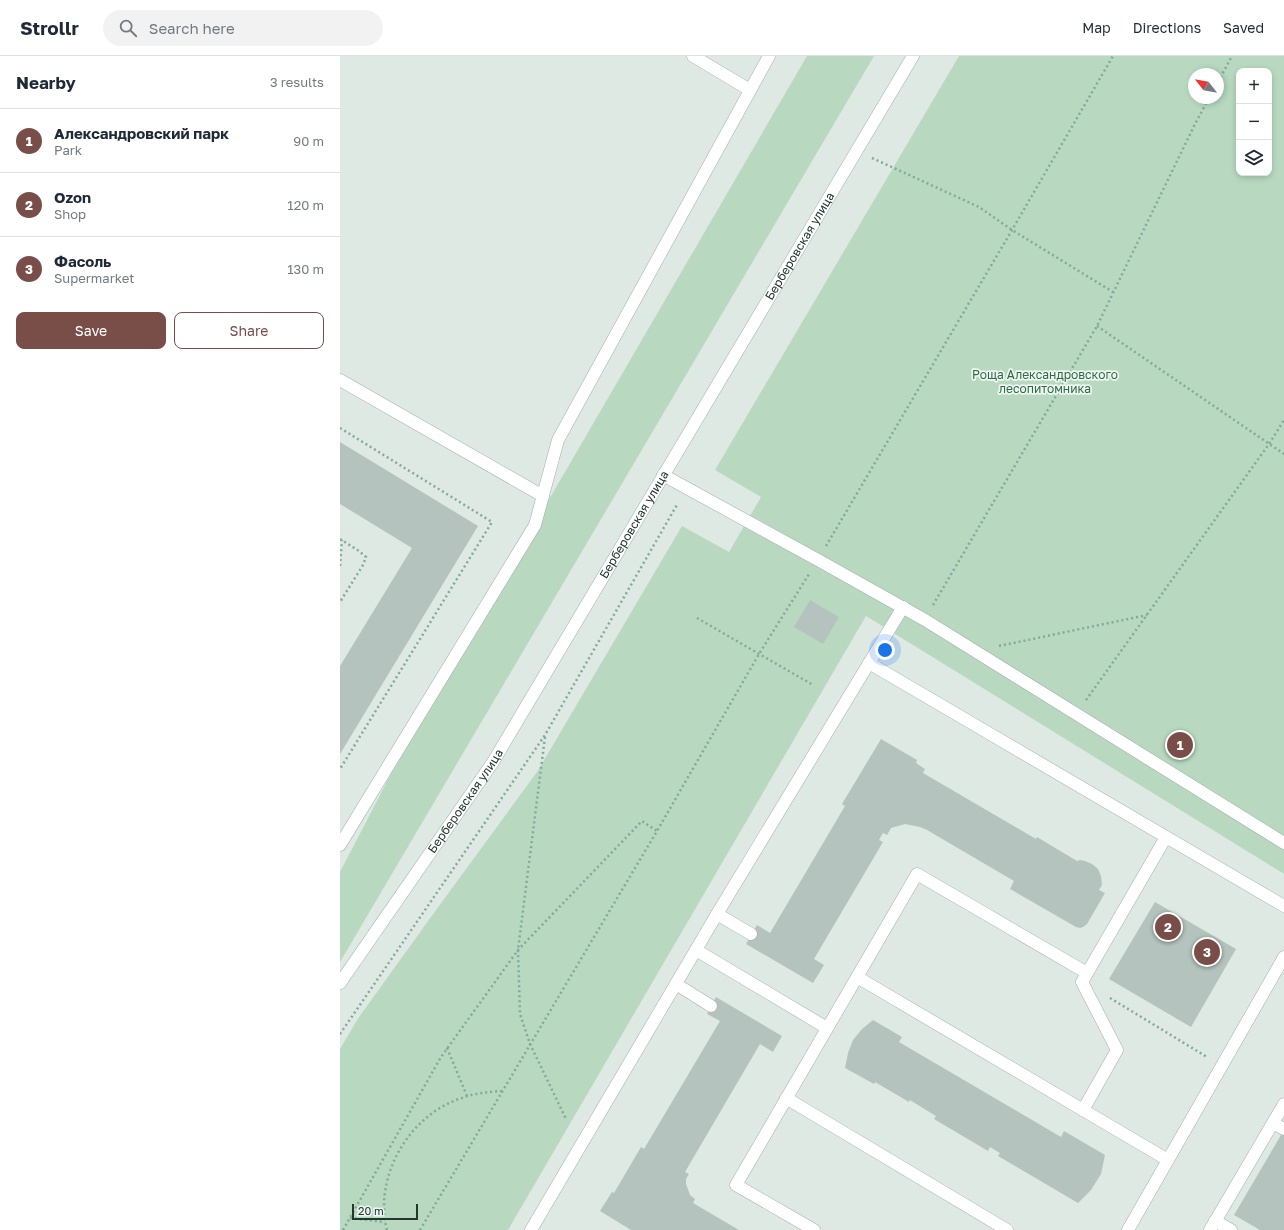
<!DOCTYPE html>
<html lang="en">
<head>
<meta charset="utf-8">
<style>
	:root { --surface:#fff; --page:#f2f2f3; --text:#1f2937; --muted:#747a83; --line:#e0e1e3; --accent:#794e49 }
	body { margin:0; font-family:"Golos Text",sans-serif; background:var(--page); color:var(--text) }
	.controls { position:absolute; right:12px; top:12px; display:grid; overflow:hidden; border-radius:8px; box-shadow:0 2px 6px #0003 }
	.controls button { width:36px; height:36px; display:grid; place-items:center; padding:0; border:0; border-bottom:1px solid var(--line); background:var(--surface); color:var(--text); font:20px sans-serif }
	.compass { position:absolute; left:848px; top:12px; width:36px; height:36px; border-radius:50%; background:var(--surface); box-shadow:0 2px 6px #0003; rotate:301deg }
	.scale { position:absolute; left:12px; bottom:10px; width:66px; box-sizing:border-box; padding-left:4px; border:2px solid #213730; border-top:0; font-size:11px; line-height:14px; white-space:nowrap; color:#213730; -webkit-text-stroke:3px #eef6f2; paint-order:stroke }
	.you { position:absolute; left:545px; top:594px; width:14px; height:14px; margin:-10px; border:3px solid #fff; border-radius:50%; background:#1a73e8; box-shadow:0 0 0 6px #1a73e833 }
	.badge { display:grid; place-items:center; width:26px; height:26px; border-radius:50%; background:var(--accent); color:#fff; font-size:13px; font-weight:700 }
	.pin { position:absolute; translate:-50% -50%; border:2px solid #fff; box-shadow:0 1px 4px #0006 }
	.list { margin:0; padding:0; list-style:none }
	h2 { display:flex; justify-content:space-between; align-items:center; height:52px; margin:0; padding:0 16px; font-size:17px }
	h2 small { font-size:13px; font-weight:400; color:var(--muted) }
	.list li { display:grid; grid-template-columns:26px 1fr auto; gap:12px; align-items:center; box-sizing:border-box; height:64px; padding:0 16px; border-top:1px solid var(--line) }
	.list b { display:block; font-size:15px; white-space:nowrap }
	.list p { margin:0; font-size:13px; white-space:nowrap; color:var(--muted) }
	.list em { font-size:13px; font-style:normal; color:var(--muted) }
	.actions { display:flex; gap:8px; padding:12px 16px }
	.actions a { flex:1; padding:9px 0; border:1px solid var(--accent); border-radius:8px; text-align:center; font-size:14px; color:var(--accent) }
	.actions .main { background:var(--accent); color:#fff }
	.icon { flex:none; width:22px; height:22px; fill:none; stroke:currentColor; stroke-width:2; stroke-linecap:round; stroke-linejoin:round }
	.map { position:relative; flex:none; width:944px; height:1174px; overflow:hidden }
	header { display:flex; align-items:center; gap:24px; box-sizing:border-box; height:56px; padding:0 20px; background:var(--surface); border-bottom:1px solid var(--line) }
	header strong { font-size:19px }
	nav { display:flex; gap:22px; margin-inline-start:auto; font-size:14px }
	.search { width:280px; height:36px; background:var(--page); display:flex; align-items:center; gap:10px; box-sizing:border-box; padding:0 14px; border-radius:22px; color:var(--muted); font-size:15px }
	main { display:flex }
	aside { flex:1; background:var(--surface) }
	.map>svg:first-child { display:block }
	.green { fill:#b8d9c0; fill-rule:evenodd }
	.building { fill:#b4c3bd }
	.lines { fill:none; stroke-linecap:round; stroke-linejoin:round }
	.lane-casing { stroke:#a2b0aa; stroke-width:13 }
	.street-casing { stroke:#a2b0aa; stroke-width:13 }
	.secondary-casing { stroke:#9eb3ab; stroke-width:13 }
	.path { stroke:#81aa9c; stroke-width:2.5; stroke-dasharray:2 3; stroke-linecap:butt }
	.lane { stroke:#fff; stroke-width:12 }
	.street { stroke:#fff; stroke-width:12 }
	.secondary { stroke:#fff; stroke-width:12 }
	.labels { text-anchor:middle; stroke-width:3.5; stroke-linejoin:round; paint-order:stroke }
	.street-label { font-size:12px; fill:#213730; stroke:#eef6f2 }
	.park-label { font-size:12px; fill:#2e6a44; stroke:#eef6f2 }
</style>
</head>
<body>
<header>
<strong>Strollr</strong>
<div class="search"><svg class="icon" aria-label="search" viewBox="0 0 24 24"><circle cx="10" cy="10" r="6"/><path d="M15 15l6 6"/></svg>Search here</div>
<nav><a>Map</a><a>Directions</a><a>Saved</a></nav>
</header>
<main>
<aside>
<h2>Nearby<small>3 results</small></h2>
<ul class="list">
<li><span class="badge">1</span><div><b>Александровский парк</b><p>Park</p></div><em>90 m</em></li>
<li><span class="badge">2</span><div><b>Ozon</b><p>Shop</p></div><em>120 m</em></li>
<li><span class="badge">3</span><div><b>Фасоль</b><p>Supermarket</p></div><em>130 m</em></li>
</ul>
<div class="actions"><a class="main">Save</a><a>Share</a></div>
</aside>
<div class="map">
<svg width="944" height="1174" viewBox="0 0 944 1174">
	<rect width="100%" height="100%" fill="#dee9e4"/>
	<g class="green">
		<path d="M 467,0 L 534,0 L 0,906 L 0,816 L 65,691 Z"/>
		<path d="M 619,0 L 944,0 L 944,818 L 526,560 L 168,1174 L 0,1174 L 0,993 L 19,961 L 96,854 L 197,716 L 342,470 L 389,496 L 421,441 L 375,414 ZM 899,15 L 929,15 L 929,117 L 899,117 ZM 854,18 L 878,18 L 878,42 L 854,42 Z"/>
	</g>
	<g class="building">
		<path d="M 0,386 L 138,470 L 0,698 L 0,610 L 72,492 L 0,448 Z"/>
		<path d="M 470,544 L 499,561 L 483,588 L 454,571 Z"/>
		<path d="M 541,683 L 577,704 L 576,707 L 585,713 L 583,717 L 696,783 L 697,781 L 737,805 L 740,804 L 745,805 L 752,808 L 758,813 L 761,820 L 762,829 L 759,834 L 765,837 L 747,868 L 743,871 L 740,872 L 736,871 L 670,833 L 674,825 L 587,774 L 580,771 L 565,768 L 551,772 L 547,779 L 543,777 L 539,784 L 543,786 L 474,903 L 484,909 L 473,927 L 406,888 L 417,869 L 430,877 L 505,750 L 502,748 Z"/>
		<path d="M 815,846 L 896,893 L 851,971 L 769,923 Z"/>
		<path d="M 376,941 L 442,980 L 433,996 L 420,988 L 345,1116 L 349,1118 L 346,1123 L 346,1128 L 350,1139 L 355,1143 L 353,1147 L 399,1174 L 291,1174 L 260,1155 L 272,1136 L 274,1137 L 301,1091 L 304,1093 L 380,965 L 367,958 Z"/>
		<path d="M 533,964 L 562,981 L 559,986 L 721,1081 L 724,1075 L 765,1099 L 761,1118 L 751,1134 L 738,1147 L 658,1100 L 660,1097 L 650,1091 L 648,1095 L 594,1063 L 596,1060 L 586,1054 L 570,1044 L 569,1046 L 535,1026 L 534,1028 L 505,1012 L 508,997 L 513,984 L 522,973 Z"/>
		<path d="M 944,1074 L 944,1174 L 920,1174 L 894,1159 Z"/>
	</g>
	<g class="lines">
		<g class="lane-casing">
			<g id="lane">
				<path d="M 353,0 L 410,34"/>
				<path d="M 0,324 L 203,440"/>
				<path d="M 529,607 L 944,850"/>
				<path d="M 826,781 L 742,926 L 777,994 L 743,1054 L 828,1104"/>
				<path d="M 0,789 L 195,469 L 218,384 L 429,0"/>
				<path d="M 377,858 L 411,878"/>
				<path d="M 356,894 L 487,972"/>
				<path d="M 517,921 L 743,1054"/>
				<path d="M 336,928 L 371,950"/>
				<path d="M 446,1042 L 667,1174"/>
				<path d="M 933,1067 L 944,1073"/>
				<path d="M 875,1165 L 891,1174"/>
				<path d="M 191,1174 L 377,858 L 563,551"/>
				<path d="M 474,1174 L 396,1129 L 577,818 L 747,917"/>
				<path d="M 788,1174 L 944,901"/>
				<path d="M 870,1174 L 944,1048"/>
			</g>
		</g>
		<g class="street-casing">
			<path id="street" d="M 323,419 L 478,504 L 585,564 L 944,787"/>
		</g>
		<g class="secondary-casing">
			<g id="secondary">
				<path id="s1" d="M 0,927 L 153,706 L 573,0"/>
			</g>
		</g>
		<g class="path">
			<path d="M 878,26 L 892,0"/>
			<path d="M 532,102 L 639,151 L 672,174 L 773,236"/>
			<path d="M 757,270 L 944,398"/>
			<path d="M 0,372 L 152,466 L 0,713"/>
			<path d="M 0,483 L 19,495 L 26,501 L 23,509 L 0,546"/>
			<path d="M 486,490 L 672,174 L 773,0"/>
			<path d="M 0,510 L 2,484"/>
			<path d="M 593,549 L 757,270 L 855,68 L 869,42"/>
			<path d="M 357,562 L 473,629"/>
			<path d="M 659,590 L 807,559"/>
			<path d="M 746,644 L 929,388 L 944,364"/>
			<path d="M 205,681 L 178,894 L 180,958 L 190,988 L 226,1063"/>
			<path d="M 770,942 L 867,1001"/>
			<path d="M 0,978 L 205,679 L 338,447"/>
			<path d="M 107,992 L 127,1040"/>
			<path d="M 10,1162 L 45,1166"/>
			<path d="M 3,1174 L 101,1001 L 178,894 L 302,765 L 317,775"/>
			<path d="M 47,1174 C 33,1120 70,1058 122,1042 C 135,1037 148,1036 162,1035"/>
			<path d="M 80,1174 L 317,775 L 419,598 L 469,518"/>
		</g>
		<use href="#lane" class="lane"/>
		<use href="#street" class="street"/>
		<use href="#secondary" class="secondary"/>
	</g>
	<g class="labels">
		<g class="street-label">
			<text dy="4" stroke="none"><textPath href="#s1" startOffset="869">Берберовская улица</textPath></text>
			<text dy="4" stroke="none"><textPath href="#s1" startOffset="545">Берберовская улица</textPath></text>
			<text dy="4" stroke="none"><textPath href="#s1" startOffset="221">Берберовская улица</textPath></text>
		</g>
		<g class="park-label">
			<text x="705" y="323">Роща Александровского<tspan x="705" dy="14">лесопитомника</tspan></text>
		</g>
	</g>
</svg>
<div class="controls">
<button>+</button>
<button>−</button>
<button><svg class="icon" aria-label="layers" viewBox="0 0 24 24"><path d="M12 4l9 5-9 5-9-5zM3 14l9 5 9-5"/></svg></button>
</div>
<svg class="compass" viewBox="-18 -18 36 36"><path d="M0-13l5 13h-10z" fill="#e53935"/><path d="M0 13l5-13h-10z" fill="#747a83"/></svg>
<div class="scale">20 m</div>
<div class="you"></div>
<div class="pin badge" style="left:840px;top:689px">1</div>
<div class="pin badge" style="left:828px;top:871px">2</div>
<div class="pin badge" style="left:867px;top:896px">3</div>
</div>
</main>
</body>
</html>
